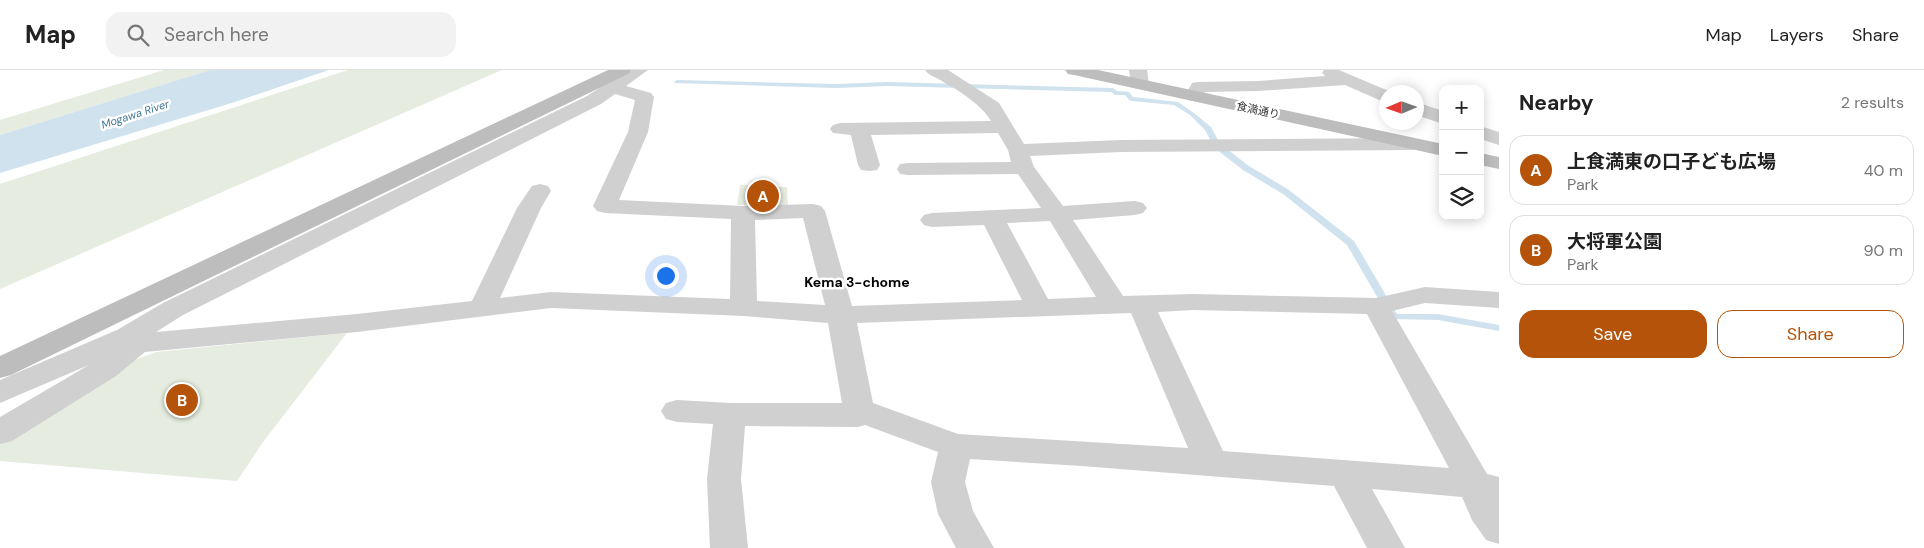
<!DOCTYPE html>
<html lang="en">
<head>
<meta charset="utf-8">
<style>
	:root { --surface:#fff; --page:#f2f2f2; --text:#222; --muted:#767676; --line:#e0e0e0; --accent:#b45309 }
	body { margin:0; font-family:"DM Sans","Noto Sans JP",sans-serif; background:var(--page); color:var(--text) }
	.controls { position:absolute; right:15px; top:15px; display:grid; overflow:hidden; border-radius:10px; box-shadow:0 2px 12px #0003 }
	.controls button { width:45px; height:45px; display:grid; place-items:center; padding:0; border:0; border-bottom:1px solid var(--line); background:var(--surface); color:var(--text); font:25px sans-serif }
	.compass { position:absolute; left:1379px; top:15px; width:45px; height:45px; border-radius:50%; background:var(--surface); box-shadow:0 2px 12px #0003; rotate:268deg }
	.you { position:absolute; left:665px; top:205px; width:18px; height:18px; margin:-12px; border:4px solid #fff; border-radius:50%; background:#1a73e8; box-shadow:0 0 0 8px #1a73e833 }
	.badge { display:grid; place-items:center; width:32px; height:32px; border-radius:50%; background:var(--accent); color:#fff; font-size:16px; font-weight:700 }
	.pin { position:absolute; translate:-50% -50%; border:2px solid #fff; box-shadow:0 1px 5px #0006 }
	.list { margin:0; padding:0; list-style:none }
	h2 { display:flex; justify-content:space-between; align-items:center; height:65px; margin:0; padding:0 20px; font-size:21px }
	h2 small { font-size:16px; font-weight:400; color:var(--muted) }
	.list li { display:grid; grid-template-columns:32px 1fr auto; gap:15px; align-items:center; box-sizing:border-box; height:70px; margin:0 10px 10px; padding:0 10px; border:1px solid var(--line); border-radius:15px }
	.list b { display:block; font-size:19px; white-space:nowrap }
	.list p { margin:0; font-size:16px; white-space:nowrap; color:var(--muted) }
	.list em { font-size:16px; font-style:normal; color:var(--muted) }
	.actions { display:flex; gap:10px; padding:15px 20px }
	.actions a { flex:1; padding:11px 0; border:1px solid var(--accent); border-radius:15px; text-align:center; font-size:18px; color:var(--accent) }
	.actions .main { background:var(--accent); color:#fff }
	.icon { flex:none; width:28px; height:28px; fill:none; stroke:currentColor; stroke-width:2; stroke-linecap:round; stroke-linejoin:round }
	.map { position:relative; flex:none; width:1499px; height:478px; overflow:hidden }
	header { display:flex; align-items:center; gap:30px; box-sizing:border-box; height:70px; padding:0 25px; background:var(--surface); border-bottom:1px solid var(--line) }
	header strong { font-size:24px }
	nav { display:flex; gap:28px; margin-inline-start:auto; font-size:18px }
	.search { width:350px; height:45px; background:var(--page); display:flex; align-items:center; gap:12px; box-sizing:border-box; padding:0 18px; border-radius:15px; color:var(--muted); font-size:19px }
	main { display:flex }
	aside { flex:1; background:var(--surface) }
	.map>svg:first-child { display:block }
	.green { fill:#e6ecdf }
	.water { fill:#cfe2ee }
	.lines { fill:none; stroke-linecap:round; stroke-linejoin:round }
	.stream { fill:#cfe2ee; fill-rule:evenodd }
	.street { fill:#d0d0d0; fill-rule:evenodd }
	.secondary { fill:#bdbdbd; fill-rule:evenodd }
	.labels { text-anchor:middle; stroke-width:5; stroke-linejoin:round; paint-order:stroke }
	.far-street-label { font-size:11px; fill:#333; stroke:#fff }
	.far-water-label { font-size:11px; font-style:italic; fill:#3f7597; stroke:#fff }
	.neighbourhood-label { font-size:14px; font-weight:bold; fill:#000; stroke:#fff }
</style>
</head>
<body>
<header>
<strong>Map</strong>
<div class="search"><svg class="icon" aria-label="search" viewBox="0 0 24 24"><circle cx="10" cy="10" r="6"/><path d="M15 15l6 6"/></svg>Search here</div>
<nav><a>Map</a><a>Layers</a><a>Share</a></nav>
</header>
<main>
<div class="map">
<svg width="1499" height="478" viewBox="0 0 1499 478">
	<rect width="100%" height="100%" fill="#fff"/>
	<g class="green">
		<path d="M 164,0 L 210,0 L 0,65 L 0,50 Z"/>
		<path d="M 348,0 L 502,0 L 0,219 L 0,114 Z"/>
		<path d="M 740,115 L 787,117 L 788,136 L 737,135 Z"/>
		<path d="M 347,263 L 263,372 L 237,411 L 0,391 L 0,370 L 137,289 L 156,282 Z"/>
	</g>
	<path class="water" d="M 210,0 L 329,0 L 235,32 L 0,103 L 0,65 Z"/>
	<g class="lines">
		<path class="stream" d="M 677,10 L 836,14 L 888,12 L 1113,18 L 1117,21 L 1129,22 L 1133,27 L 1178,32 L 1194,43 L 1211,57 L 1218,70 L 1227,79 L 1249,96 L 1289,120 L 1354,171 L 1397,244 L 1438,244 L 1499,255 L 1499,261 L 1438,250 L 1390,249 L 1347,175 L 1283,124 L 1243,100 L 1221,83 L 1212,73 L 1205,60 L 1190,45 L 1174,35 L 1131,31 L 1129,30 L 1125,25 L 1115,25 L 1111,22 L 888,16 L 836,18 L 675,13 L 674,12 Z"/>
		<g class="street">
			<path d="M 627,0 L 648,0 L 626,16 L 651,23 L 654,27 L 648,62 L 619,130 L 743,136 L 813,134 L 821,136 L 825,141 L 852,236 L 1022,230 L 984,155 L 932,157 L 924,155 L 920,150 L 924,145 L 932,143 L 1041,138 L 1018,104 L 908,105 L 900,104 L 897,99 L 900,94 L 908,93 L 1011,92 L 1008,80 L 998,63 L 871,65 L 880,95 L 877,100 L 869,101 L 861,100 L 858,95 L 851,65 L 833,63 L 830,59 L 833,55 L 840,53 L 991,51 C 981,34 959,21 942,11 C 936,7 929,6 925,0 L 948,0 L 999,33 L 1024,74 L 1121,70 L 1412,68 L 1419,70 L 1422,74 L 1419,78 L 1412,80 L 1121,82 L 1030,86 L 1034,97 L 1063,136 L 1135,131 L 1143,133 L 1147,138 L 1143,143 L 1135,145 L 1073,150 L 1123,226 L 1193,224 L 1376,228 L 1425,217 L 1499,222 L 1499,238 L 1425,233 L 1392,241 L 1487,404 L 1499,407 L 1499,474 L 1486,470 L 1472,450 L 1462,427 L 1372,419 L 1405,478 L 1367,478 L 1334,416 L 1082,396 L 970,389 L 965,412 L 973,441 L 994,478 L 956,478 L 938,444 L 931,412 L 938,382 L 865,355 L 858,357 L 745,356 L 741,409 L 748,478 L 710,478 L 707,409 L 713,354 L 677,352 L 666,349 L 661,341 L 666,333 L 677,330 L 730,333 L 842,333 L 828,253 L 744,246 L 551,238 L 357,262 L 145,282 L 116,306 L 12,371 L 0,374 L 0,347 L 89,295 L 0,333 L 0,310 L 117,260 L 163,233 L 587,26 ZM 615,24 L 635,30 L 628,62 L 593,136 L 597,141 L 605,143 L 731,149 L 730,229 L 551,222 L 500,228 L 541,138 L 551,121 L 548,116 L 540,114 L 532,116 L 517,138 L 472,231 L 357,244 L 156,262 L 183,245 L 601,34 ZM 803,148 L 825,235 L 757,231 L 755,150 ZM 1050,151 L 1096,227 L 1048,229 L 1007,153 ZM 1193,240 L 1367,244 L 1449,398 L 1223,381 L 1158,242 ZM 1131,243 L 1188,378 L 958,364 L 873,333 L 857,253 Z"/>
			<path d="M 1129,0 L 1147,0 L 1149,14 L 1146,18 L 1140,19 L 1134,18 L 1131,14 Z"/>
			<path d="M 1324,0 L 1339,0 L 1391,22 L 1386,22 L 1386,33 L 1345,15 L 1258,21 L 1205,22 L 1200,30 L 1194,31 L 1188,30 L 1185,26 L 1192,13 L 1198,12 L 1258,11 L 1325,6 L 1322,3 Z"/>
			<path d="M 1416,32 L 1443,41 L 1443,54 L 1416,45 Z"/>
			<path d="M 1480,56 L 1499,62 L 1499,75 L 1480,69 Z"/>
		</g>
		<g class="secondary">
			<path d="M 608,0 L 631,0 L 628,4 L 11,305 L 0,308 L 0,286 Z"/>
			<path d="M 1065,0 L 1098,0 L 1443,74 L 1443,86 L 1074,5 L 1068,4 Z"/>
			<path d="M 1480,83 L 1499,87 L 1499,99 L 1480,95 Z"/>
		</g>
	</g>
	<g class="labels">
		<g class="far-street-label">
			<text transform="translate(1258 40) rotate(12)" y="4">食満通り</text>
		</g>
		<g class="far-water-label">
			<text transform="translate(135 44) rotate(-18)" y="4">Mogawa River</text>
		</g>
		<g class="neighbourhood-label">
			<text x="857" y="217">Kema 3-chome</text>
		</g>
	</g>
</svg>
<div class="controls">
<button>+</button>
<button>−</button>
<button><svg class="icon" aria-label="layers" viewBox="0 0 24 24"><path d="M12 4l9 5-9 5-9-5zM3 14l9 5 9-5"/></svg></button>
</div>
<svg class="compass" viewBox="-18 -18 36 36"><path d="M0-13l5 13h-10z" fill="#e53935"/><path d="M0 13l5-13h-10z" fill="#767676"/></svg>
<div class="you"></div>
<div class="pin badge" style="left:763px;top:126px">A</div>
<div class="pin badge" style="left:182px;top:330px">B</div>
</div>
<aside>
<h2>Nearby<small>2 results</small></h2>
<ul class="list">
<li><span class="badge">A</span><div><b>上食満東の口子ども広場</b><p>Park</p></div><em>40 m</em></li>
<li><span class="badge">B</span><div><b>大将軍公園</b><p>Park</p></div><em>90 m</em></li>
</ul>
<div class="actions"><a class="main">Save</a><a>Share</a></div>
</aside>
</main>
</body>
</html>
